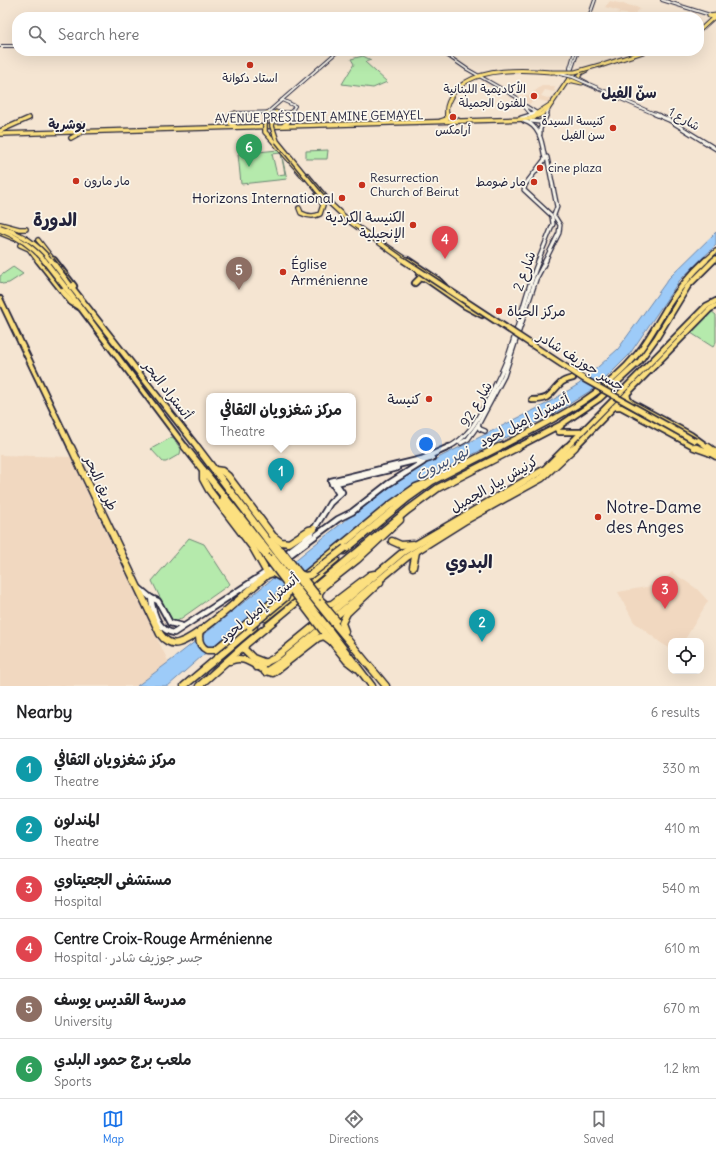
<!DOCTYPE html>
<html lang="en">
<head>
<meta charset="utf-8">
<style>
	:root { --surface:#fff; --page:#f2f2f2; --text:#202124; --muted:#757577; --line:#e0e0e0; --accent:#1a73e8 }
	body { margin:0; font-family:Delius,"Playpen Sans Arabic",sans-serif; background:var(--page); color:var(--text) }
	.controls { position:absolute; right:12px; bottom:12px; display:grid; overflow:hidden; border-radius:8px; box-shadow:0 4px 16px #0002 }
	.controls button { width:36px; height:36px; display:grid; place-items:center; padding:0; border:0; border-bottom:1px solid var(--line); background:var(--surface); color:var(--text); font:20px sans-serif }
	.you { position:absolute; left:426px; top:444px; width:14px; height:14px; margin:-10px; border:3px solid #fff; border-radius:50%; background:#1a73e8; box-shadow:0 0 0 6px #1a73e833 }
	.badge { display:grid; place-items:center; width:26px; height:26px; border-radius:50%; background:var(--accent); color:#fff; font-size:13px; font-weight:700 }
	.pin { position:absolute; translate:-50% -33px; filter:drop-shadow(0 1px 2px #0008) }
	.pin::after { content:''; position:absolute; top:21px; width:14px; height:12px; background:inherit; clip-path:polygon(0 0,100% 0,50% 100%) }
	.popup { position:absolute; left:206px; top:393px; width:150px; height:52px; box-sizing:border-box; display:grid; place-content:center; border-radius:8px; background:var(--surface); filter:drop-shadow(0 1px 3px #0005); font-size:13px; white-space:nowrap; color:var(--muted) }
	.popup b { font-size:15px; color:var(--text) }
	.popup::after { content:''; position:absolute; left:50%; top:100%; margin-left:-8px; border:8px solid transparent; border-top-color:var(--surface) }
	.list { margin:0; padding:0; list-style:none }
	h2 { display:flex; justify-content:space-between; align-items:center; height:52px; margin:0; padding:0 16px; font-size:17px }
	h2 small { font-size:13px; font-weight:400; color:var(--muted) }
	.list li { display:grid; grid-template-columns:26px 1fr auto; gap:12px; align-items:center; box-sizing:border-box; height:60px; padding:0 16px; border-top:1px solid var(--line) }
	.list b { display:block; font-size:15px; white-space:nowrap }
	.list p { margin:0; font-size:13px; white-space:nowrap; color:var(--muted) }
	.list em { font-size:13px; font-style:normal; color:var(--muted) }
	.icon { flex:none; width:22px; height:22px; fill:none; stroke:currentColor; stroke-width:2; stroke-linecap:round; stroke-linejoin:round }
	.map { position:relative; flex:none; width:716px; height:686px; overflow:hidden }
	.search { position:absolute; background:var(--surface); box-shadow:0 4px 16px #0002; left:12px; right:12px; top:12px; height:44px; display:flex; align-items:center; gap:10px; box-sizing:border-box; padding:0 14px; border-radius:16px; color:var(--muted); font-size:15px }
	.sheet { height:412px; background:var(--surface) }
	nav { display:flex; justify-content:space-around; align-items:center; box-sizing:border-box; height:56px; border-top:1px solid var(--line); background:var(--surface); font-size:11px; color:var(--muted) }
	nav a { display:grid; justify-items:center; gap:2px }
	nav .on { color:var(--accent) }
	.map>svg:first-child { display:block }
	.built { fill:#f1d8c0 }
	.green { fill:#b5eaac; stroke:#6c8674; fill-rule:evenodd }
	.water { fill:#9dcbf8; stroke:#6c87ac }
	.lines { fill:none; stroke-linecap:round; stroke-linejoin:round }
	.secondary-far3-casing { stroke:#22223b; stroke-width:4 }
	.secondary-far2-casing { stroke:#22223b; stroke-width:5.5 }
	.secondary-far1-casing { stroke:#22223b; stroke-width:6 }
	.secondary-casing { stroke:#22223b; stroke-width:8 }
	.highway-far3-casing { stroke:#22223b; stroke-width:5 }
	.highway-far2-casing { stroke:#22223b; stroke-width:6 }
	.highway-far1-casing { stroke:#22223b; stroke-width:8 }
	.highway-casing { stroke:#22223b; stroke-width:9 }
	.secondary-far3 { stroke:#fbf7ec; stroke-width:2 }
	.secondary-far2 { stroke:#fbf7ec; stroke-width:3 }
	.secondary-far1 { stroke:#fbf7ec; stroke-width:3.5 }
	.secondary { stroke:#fbf7ec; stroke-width:4.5 }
	.highway-far3 { stroke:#fce080; stroke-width:3 }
	.highway-far2 { stroke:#fce080; stroke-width:3.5 }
	.highway-far1 { stroke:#fce080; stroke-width:4.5 }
	.highway { stroke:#fce080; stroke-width:6 }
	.secondary-bridge-casing { stroke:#22223b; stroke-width:4; stroke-linecap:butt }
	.highway-bridge-far3-casing { stroke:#22223b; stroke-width:5; stroke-linecap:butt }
	.highway-bridge-far2-casing { stroke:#22223b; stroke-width:6; stroke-linecap:butt }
	.highway-bridge-far1-casing { stroke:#22223b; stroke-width:8; stroke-linecap:butt }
	.highway-bridge-casing { stroke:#22223b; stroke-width:9; stroke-linecap:butt }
	.secondary-bridge { stroke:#fbf7ec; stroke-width:2 }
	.highway-bridge-far3 { stroke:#fce080; stroke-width:3 }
	.highway-bridge-far2 { stroke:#fce080; stroke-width:3.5 }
	.highway-bridge-far1 { stroke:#fce080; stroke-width:4.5 }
	.highway-bridge { stroke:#fce080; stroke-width:6 }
	.poi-dot { fill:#c8321e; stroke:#fbf7ec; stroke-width:1.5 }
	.labels { text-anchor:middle; stroke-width:3.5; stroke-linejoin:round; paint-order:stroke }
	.far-poi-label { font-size:12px; fill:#22223b; stroke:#fbf7ec; text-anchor:end }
	.far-street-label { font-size:12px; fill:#22223b; stroke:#fbf7ec }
	.far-quarter-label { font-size:13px; font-weight:bold; fill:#22223b; stroke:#fbf7ec }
	.poi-label { font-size:14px; fill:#22223b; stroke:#fbf7ec; text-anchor:end }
	.street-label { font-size:14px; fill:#22223b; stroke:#fbf7ec }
	.far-district-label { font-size:15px; font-weight:bold; fill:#22223b; stroke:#fbf7ec }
	.water-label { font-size:15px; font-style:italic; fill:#475574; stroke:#fbf7ec }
	.near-poi-label { font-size:17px; fill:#22223b; stroke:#fbf7ec; text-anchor:start }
	.district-label { font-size:18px; font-weight:bold; fill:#22223b; stroke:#fbf7ec }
	.near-neighbourhood-label { font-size:18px; font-weight:bold; fill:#22223b; stroke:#fbf7ec }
</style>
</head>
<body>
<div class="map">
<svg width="716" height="686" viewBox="0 0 716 686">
	<rect width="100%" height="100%" fill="#f5e5d2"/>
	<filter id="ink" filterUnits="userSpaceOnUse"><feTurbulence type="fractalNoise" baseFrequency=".025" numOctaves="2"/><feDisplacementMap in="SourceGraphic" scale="8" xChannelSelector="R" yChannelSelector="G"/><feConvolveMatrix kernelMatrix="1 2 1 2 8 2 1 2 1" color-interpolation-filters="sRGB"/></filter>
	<g filter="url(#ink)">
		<g class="built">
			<path d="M 610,1 L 636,7 L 640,9 L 633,15 L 617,13 L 620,11 L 605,7 Z"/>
			<path d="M 543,85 L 555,87 L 554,90 L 556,90 L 554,92 L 545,90 L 541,96 L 551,99 L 549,103 L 536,99 L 529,104 L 521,97 L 531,94 Z"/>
			<path d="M 0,455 L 71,457 L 92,503 L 169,663 L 137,686 L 0,686 Z"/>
			<path d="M 672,572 L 697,589 L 708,601 L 684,641 L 671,641 L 671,649 L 661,643 L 634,622 L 618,592 L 652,586 L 660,583 Z"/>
		</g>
		<g class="green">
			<path d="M 363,56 L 371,60 L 365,62 L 387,82 L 373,88 L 342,84 L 354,64 L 351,59 Z"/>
			<path d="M 278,150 L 281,153 L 287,179 L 241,184 L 238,154 ZM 281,153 L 285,174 L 277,175 L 272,154 Z"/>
			<path d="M 328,150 L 327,159 L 306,159 L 306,151 Z"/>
			<path d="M 13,267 L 23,274 L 9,283 L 2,284 L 0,282 L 0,276 Z"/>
			<path d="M 711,311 L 716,315 L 716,342 L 713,347 L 691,333 Z"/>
			<path d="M 172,437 L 181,449 L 180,454 L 166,462 L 163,462 L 151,449 Z"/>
			<path d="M 189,538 L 204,544 L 230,584 L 176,622 L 172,622 L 152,581 Z"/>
		</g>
		<path class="water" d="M 716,232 L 716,245 L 679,281 L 629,355 L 606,378 L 590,391 L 555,413 L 424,479 L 385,505 L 226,635 L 168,686 L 137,686 C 233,616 319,534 418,468 L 546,404 L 579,384 L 618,349 L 669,278 Z"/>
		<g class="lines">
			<g class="secondary-far3-casing">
				<g id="secondary-far3">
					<path d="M 662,0 L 710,15"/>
					<path d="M 589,17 L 595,0"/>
					<path d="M 0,46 L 17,46"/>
					<path d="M 441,51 L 467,69 L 516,97 L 530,113 L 536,113"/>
					<path d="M 578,51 L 571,71 L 575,76 L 588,83"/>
					<path d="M 572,78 L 570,68 L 575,51"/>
					<path d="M 580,81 L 657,115"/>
					<path d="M 526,106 L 537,113"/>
					<path d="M 235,113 L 291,112 L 295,106 L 282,100"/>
					<path d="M 267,113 L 338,51"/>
					<path d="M 531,115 L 534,114"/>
					<path d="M 546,115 L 549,109"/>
				</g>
			</g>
			<g class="secondary-far2-casing">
				<g id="secondary-far2">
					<path d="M 655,114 L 669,120 L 716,149"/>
					<path d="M 447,115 L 451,119 L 458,120"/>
					<path d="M 521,118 L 534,114"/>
					<path d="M 524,121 C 541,126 542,144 545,159 L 525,185 L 524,190 L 551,215"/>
					<path d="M 531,121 L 539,122 L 544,120"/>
					<path d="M 540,134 L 540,129 L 547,114"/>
					<path d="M 547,157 L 557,207 L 554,215"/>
					<path d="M 538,261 L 553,224 L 552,217"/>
					<path d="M 545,261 L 559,233 L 560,225 L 555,217"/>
				</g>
			</g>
			<g class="secondary-far1-casing">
				<g id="secondary-far1">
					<path d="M 478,425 L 480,429 L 485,431"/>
					<path d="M 461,443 L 468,439 L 478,425 L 504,376 L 536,279 L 546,260"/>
					<path d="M 447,448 C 469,438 478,418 489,398 C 497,381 506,365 511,348 C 521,318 527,288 539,260"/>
				</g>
			</g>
			<g class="secondary-casing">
				<g id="secondary">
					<path d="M 419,462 L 432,458"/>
					<path d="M 332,484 L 397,468"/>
					<path d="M 339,494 L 331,481 L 422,459 L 449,447"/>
					<path d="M 284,555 L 311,534 L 330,503 L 342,492 L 335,482"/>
					<path d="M 139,588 L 151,598 L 158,601 L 170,623 L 182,626"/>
					<path d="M 151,598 C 153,612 158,631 174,633 L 271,569 L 338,519 L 352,512 L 388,484 L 423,462"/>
				</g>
			</g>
			<g class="highway-far3-casing">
				<g id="highway-far3">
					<path d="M 714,18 L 709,16 L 716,15"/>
					<path d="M 699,31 L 713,18"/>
					<path d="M 600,66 L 646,51"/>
					<path d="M 573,81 L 582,83"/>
					<path d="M 567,82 L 577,79 L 581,73 L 587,70"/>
					<path d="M 232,115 L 235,113"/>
					<path d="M 266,115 L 267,113"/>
					<path d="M 274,115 L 276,112"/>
					<path d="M 290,115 L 291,112"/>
					<path d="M 447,115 C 446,108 447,104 451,97 C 468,67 521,69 551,72"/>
					<path d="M 537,115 L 537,113 L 551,104"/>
					<path d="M 540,115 L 549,108 L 572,74"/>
				</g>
			</g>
			<g class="highway-far2-casing">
				<g id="highway-far2">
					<path d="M 234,114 L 230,116 L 228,122 L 235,126"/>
					<path d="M 534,118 L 537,114"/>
					<path d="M 265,119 L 267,114"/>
					<path d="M 272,119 L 275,114"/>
					<path d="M 441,121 L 447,119 L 447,114"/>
					<path d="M 284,125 L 288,122 L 290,114"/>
					<path d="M 72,130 L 81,125"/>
					<path d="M 0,131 L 29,118"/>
					<path d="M 0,134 L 529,119 L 542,114"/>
					<path d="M 71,138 L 80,133"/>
					<path d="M 274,142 L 305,178"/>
					<path d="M 307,175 L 331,204"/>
					<path d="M 299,208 L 301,213 C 307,216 314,217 320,214 L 323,205 L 317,195"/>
					<path d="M 0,224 L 19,229 L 26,229"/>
					<path d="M 0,233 L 15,239"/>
					<path d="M 38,240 L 54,261"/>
					<path d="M 20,245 L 29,249 L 38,261"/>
					<path d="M 385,245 L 409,261"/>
					<path d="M 705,261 L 716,251"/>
					<path d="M 713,261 L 716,258"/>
				</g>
			</g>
			<g class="highway-far1-casing">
				<g id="highway-far1">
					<path d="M 38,260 L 71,302 L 79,307"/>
					<path d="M 54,260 L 74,286"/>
					<path d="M 408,260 L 438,280 L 444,286"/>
					<path d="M 419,274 L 465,306 L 482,315"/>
					<path d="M 415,283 L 420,278 L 423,279"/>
					<path d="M 70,285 L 198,448"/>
					<path d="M 65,287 L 186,448"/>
					<path d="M 0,299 L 71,448"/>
					<path d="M 627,394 L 628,399 L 632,403 L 691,435 L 709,448"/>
					<path d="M 532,400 C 551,400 549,394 561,383 C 564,380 569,379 573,378"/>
					<path d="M 614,407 L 621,407 L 697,448"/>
					<path d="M 561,426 L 557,429 L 559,432 L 582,432"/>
					<path d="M 498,448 C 548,422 602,398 638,353 C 650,338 659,320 669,304 C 680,287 692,273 706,260"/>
					<path d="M 516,448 L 562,424 L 599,399 L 639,362 L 657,337 L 688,286 L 714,260"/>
					<path d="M 566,448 L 706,306 L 716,301"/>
					<path d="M 574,448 L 710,309 L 716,306"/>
				</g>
			</g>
			<g class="highway-casing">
				<g id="highway">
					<path d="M 71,447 L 160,634 C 164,640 171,645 178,643 C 200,637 248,591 267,575 L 273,573 L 280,577"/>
					<path d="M 185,447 L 273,558"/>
					<path d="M 197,447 L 278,554"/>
					<path d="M 694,447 L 711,453"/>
					<path d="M 708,447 L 715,452"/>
					<path d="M 709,452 L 716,456"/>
					<path d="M 203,470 L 203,479 L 209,490 L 253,548 L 266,571"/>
					<path d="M 215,470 L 222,471 L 228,476 L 273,536 L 281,542 L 289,543 L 309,530 L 314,529"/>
					<path d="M 224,497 L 223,501 L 266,556"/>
					<path d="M 271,541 L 282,551"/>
					<path d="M 392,541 L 401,545 L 413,544"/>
					<path d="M 344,551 L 408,498 L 432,481 L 499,447"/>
					<path d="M 413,567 L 416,552"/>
					<path d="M 375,574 L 370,575 L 332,604 L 326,605 L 319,599 L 319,593 L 324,586 L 357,560 L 400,520"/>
					<path d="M 305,575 L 389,506 L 416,487 L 424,484"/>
					<path d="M 305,585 L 336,559"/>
					<path d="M 328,615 L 403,552 L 545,469 L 567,447"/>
					<path d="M 265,618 L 296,593"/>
					<path d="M 333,622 L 386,686"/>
					<path d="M 327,627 L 372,686"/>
					<path d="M 200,630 C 198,638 199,646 207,650 L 215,650 L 288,589"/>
					<path d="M 323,631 L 347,661 L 356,668"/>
					<path d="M 345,631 L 342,623 L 347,613 L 380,582"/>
					<path d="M 245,646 L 244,649 L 253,658 L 266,663"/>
					<path d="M 230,661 C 247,653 257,671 273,673 L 318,638 L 324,636 L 331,641"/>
					<path d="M 256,667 L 275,658 L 319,622"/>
					<path d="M 265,672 L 282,661 L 407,557 L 466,520 L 542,478 L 575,447"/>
					<path d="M 184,686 L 254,627"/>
					<path d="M 199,686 L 245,645 L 408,510 L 438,488 L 518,447"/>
				</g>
			</g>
			<use href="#secondary-far3" class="secondary-far3"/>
			<use href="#secondary-far2" class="secondary-far2"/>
			<use href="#secondary-far1" class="secondary-far1"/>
			<use href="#secondary" class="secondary"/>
			<use href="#highway-far3" class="highway-far3"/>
			<use href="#highway-far2" class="highway-far2"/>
			<use href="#highway-far1" class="highway-far1"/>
			<use href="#highway" class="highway"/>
			<g class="secondary-bridge-casing">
				<path id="secondary-bridge" d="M 556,73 L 573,77 L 607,92"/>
			</g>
			<g class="highway-bridge-far3-casing">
				<path id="highway-bridge-far3" d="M 551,72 L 575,72 L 603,64"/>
			</g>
			<g class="highway-bridge-far2-casing">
				<g id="highway-bridge-far2">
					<path d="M 265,119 L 265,132 L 274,142"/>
					<path d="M 272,119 L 272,126 L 277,141 L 321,195 L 349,221 L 405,261"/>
					<path d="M 0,227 C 22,234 37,243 51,261"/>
					<path d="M 0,230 C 19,237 32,246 45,261"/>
				</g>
			</g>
			<g class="highway-bridge-far1-casing">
				<g id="highway-bridge-far1">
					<path d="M 44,260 L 65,287"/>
					<path d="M 51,260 L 70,285"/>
					<path d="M 403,260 L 584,379 L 695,441"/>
				</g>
			</g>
			<g class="highway-bridge-casing">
				<g id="highway-bridge">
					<path d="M 282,551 L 318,597"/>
					<path d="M 278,554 L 333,622"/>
					<path d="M 266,556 L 323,631"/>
					<path d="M 273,558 L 327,627"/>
					<path d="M 300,574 L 305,576 L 310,575 L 345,548"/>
					<path d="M 322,603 L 336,620"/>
					<path d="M 250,627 L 286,597 L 288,590 L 286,585"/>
				</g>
			</g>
			<use href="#secondary-bridge" class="secondary-bridge"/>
			<use href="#highway-bridge-far3" class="highway-bridge-far3"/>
			<use href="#highway-bridge-far2" class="highway-bridge-far2"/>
			<use href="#highway-bridge-far1" class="highway-bridge-far1"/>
			<use href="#highway-bridge" class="highway-bridge"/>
		</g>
	</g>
	<g class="poi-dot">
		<circle cx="250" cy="65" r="4"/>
		<circle cx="534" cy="96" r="4"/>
		<circle cx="453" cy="117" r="4"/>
		<circle cx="613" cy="128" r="4"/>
		<circle cx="540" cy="168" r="4"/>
		<circle cx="76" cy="181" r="4"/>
		<circle cx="534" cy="182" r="4"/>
		<circle cx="362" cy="185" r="4"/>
		<circle cx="342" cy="198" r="4"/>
		<circle cx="413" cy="225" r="4"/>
		<circle cx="283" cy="272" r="4"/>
		<circle cx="499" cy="311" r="4"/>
		<circle cx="429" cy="399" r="4"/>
		<circle cx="598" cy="517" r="4"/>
	</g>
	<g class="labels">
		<g class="far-poi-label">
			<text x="250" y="82" text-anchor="middle">استاد دكوانة</text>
			<text x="526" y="93">الأكاديمية اللبنانية<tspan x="526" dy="14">للفنون الجميلة</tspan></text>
			<text x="605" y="125">كنيسة السيدة<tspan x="605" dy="14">سن الفيل</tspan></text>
			<text x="453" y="134" text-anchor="middle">أرامكس</text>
			<text x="548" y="172" text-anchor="start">cine plaza</text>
			<text x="370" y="182" text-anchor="start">Resurrection<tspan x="370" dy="14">Church of Beirut</tspan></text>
			<text x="84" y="185" text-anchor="start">مار مارون</text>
			<text x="526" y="186">مار ضومط</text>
		</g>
		<g class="far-street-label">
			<text transform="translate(319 117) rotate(-1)" y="4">AVENUE PRÉSIDENT AMINE GEMAYEL</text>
			<text transform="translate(684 119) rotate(30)" y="4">شارع 1</text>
		</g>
		<g class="far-quarter-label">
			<text x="67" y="129">بوشرية</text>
		</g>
		<g class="poi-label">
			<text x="334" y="203">Horizons International</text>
			<text x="405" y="222">الكنيسة الكردية<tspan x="405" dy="16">الإنجيلية</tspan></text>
			<text x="291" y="269" text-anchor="start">Église<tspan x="291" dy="16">Arménienne</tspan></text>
			<text x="507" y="316" text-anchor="start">مركز الحياة</text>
			<text x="421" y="404">كنيسة</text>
		</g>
		<g class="street-label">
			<text transform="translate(524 271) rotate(-70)" y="5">شارع 2</text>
			<text transform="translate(581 361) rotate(32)" y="5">جسر جوزيف شادر</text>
			<text transform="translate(168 390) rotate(52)" y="5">أتستراد البحر</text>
			<text transform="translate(476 404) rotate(-60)" y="5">شارع 92</text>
			<text transform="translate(524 420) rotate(-27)" y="5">أتستراد إميل لحود</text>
			<text transform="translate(101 483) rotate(65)" y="5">طريق البحر</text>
			<text transform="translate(494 484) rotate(-30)" y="5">كرنيش بيار الجميل</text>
			<text transform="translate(259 608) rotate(-40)" y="5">أتستراد إميل لحود</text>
		</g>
		<g class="far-district-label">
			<text x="629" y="98">سنّ الفيل</text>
		</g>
		<g class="water-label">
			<text transform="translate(442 463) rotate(-27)" y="5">نهر بيروت</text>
		</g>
		<g class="near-poi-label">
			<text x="606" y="513">Notre-Dame<tspan x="606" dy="20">des Anges</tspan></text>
		</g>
		<g class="district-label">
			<text x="55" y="226">الدورة</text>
		</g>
		<g class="near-neighbourhood-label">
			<text x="469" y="568">البدوي</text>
		</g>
	</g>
</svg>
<div class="controls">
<button><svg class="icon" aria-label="locate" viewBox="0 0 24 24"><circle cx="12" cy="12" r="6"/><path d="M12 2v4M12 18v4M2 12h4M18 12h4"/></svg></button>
</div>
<div class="you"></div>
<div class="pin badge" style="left:281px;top:491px;background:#0f9aa8">1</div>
<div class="popup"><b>مركز شغزويان الثقافي</b>Theatre</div>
<div class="pin badge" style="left:482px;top:642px;background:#0f9aa8">2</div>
<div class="pin badge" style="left:665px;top:609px;background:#e0444e">3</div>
<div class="pin badge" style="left:445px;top:259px;background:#e0444e">4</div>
<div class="pin badge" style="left:239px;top:290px;background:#8d6e63">5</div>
<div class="pin badge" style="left:249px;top:167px;background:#2e9e5b">6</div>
<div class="search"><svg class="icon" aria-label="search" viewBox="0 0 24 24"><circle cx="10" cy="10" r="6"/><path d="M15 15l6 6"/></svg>Search here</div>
</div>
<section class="sheet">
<h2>Nearby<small>6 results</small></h2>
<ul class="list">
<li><span class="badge" style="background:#0f9aa8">1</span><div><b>مركز شغزويان الثقافي</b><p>Theatre</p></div><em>330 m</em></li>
<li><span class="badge" style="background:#0f9aa8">2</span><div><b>المندلون</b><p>Theatre</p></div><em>410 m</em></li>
<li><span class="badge" style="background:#e0444e">3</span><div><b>مستشفى الجعيتاوي</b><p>Hospital</p></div><em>540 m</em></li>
<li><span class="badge" style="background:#e0444e">4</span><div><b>Centre Croix-Rouge Arménienne</b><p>Hospital · جسر جوزيف شادر</p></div><em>610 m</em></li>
<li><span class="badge" style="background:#8d6e63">5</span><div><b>مدرسة القديس يوسف</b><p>University</p></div><em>670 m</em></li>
<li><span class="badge" style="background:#2e9e5b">6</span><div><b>ملعب برج حمود البلدي</b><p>Sports</p></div><em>1.2 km</em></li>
</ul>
</section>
<nav>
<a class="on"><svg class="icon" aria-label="map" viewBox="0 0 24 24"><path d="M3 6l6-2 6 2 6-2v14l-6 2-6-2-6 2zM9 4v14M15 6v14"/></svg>Map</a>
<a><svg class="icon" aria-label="directions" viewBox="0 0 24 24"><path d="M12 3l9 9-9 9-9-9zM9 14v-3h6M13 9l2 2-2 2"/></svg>Directions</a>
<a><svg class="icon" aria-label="saved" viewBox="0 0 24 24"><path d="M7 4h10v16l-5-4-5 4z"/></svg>Saved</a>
</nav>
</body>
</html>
